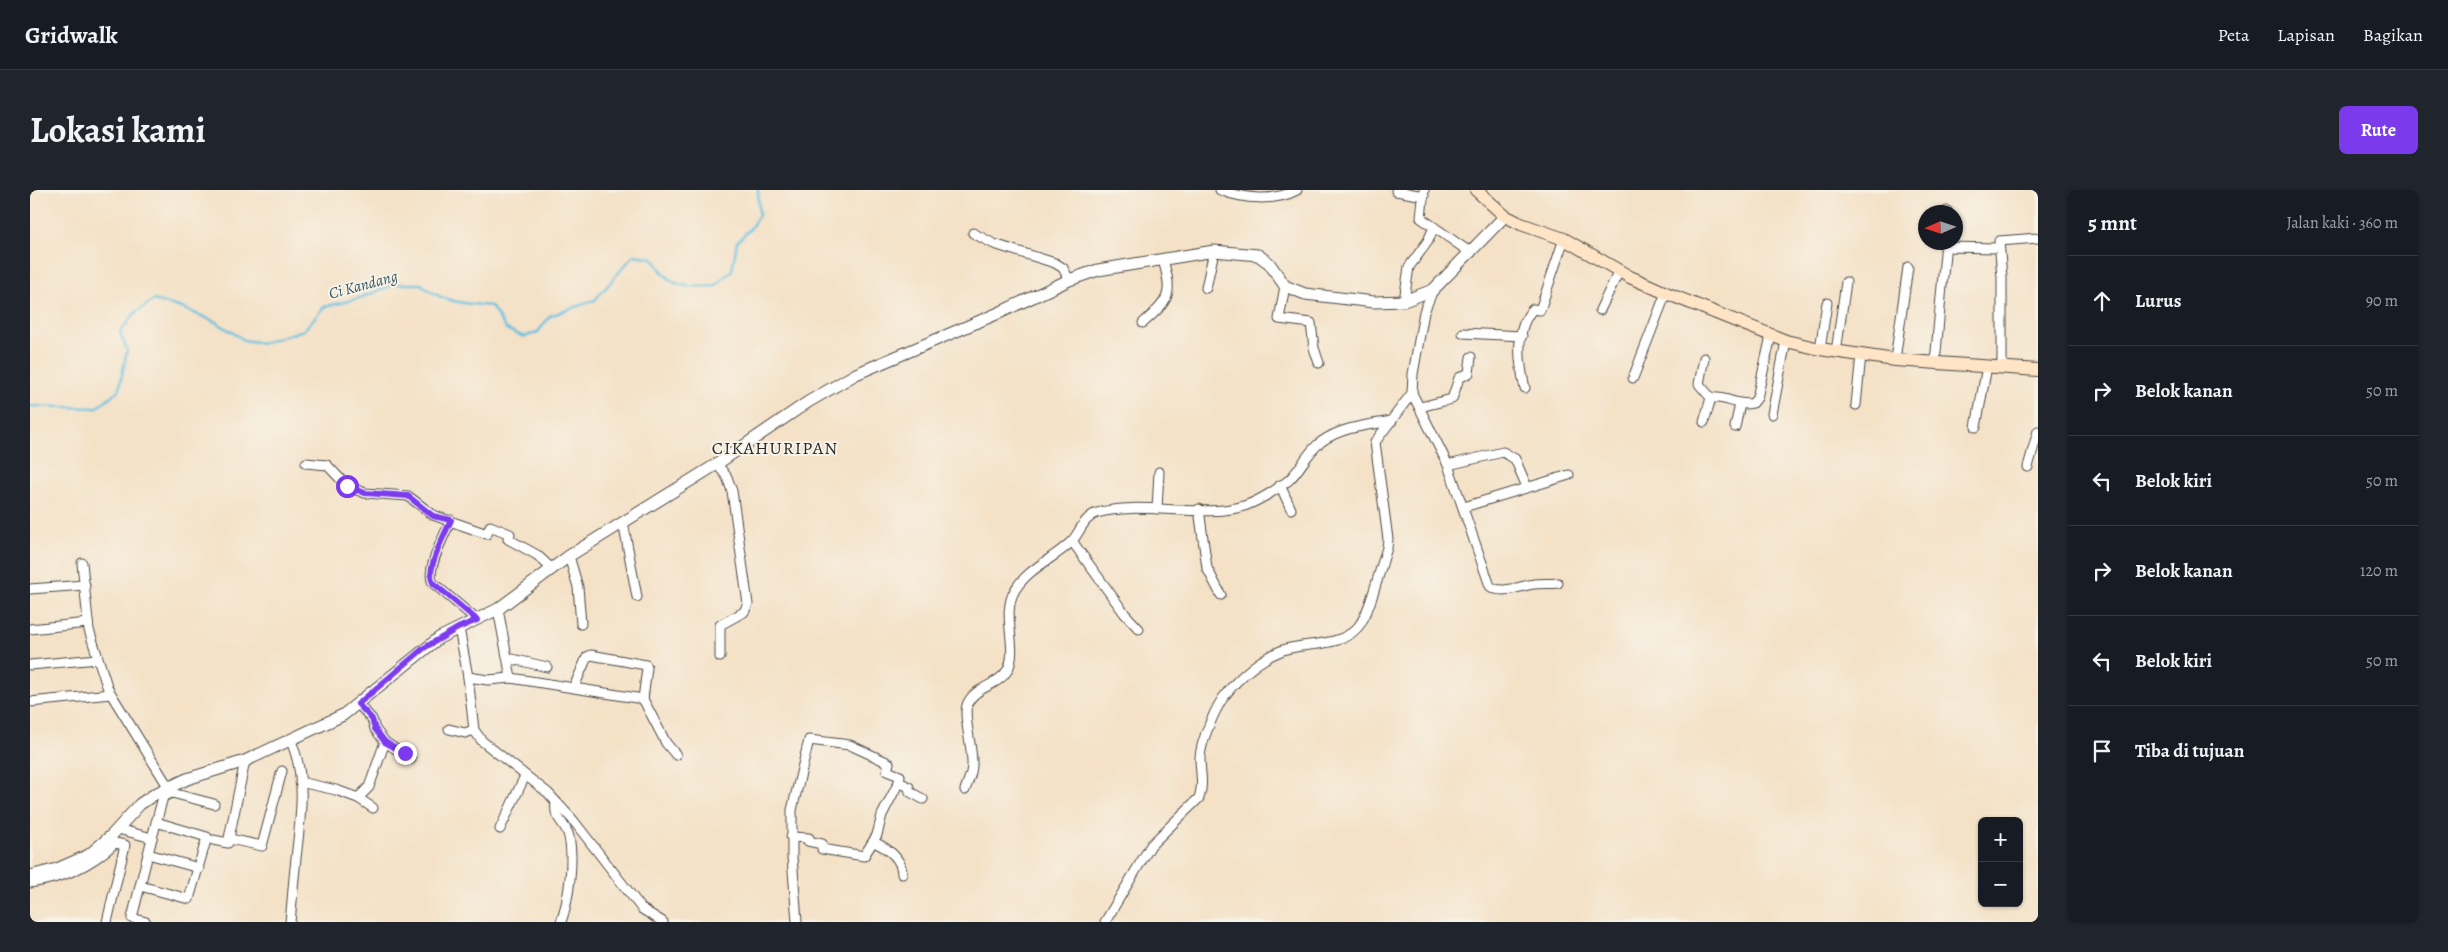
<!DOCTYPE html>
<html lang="id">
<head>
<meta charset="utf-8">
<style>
	:root { --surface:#171b24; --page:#20242c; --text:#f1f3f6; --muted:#9ea1a6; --line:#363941; --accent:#7c3aed }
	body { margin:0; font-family:Alegreya,serif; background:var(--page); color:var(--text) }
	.controls { position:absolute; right:15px; bottom:15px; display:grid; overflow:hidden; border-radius:8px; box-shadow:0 1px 4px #0004 }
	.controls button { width:45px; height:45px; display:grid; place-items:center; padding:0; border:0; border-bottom:1px solid var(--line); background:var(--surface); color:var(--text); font:25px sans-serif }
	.compass { position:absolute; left:1888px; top:15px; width:45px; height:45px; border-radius:50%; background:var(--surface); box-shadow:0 1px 4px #0004; rotate:267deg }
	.stop { position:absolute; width:15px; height:15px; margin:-11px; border:4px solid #7c3aed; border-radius:50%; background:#fff }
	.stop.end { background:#7c3aed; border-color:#fff; box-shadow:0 1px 5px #0008 }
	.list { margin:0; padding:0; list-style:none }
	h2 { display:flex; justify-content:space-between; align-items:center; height:65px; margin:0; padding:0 20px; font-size:21px }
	h2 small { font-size:16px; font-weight:400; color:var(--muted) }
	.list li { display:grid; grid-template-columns:32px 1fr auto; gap:15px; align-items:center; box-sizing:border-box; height:90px; padding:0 20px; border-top:1px solid var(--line) }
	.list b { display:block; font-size:19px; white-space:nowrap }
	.list em { font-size:16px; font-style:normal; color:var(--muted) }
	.icon { flex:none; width:28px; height:28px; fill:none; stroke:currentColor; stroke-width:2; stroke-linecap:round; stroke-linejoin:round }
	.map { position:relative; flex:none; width:2008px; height:732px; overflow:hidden; border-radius:8px }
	header { display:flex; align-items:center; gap:30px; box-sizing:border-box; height:70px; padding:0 25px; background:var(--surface); border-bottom:1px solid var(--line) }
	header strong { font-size:24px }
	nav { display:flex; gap:28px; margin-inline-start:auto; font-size:18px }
	.intro { display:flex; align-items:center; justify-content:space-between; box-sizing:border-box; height:120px; padding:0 30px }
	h1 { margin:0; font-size:35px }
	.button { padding:12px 22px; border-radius:8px; background:var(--accent); color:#fff; font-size:18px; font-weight:700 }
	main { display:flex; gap:30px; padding:0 30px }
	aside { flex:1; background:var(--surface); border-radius:8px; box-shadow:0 1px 4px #0004 }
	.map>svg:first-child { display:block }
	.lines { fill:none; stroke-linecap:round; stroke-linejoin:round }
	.stream { stroke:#62c0e0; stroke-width:2.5 }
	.minor-casing { stroke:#494642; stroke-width:11 }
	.tertiary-casing { stroke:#494642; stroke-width:13 }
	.secondary-casing { stroke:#494642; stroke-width:14 }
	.minor { stroke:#fff; stroke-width:9 }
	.tertiary { stroke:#fff; stroke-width:11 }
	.secondary { stroke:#ffe4c6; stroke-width:12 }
	.route { stroke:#7c3aed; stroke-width:6 }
	.labels { text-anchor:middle; stroke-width:4; stroke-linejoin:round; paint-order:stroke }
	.water-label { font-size:16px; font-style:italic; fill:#3c5861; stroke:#f7f3e8 }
	.quarter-label { font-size:18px; letter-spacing:1px; fill:#2b2b2b; stroke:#f7f3e8 }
</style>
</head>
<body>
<header>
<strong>Gridwalk</strong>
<nav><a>Peta</a><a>Lapisan</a><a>Bagikan</a></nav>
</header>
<div class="intro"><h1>Lokasi kami</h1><a class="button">Rute</a></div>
<main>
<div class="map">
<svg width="2008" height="732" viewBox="0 0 2008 732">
	<rect width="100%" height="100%" fill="#f7f3e8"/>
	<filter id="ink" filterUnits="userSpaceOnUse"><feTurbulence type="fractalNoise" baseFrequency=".02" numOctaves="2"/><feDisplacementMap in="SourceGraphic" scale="10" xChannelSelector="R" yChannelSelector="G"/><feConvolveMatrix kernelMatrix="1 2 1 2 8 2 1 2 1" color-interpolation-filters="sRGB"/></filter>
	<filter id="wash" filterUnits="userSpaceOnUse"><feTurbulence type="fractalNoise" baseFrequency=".0096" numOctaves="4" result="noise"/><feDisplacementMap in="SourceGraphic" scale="20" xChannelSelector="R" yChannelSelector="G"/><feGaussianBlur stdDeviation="1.12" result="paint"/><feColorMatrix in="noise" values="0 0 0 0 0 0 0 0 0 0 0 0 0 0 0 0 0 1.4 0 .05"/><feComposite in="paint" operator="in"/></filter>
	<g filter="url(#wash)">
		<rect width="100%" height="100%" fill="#f4e1c6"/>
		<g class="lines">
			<path class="stream" d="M 0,216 L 66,218 L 89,200 L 97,160 L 90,142 L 106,122 L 124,110 L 152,118 L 186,132 L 214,150 L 232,153 L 274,140 L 294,117 L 330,108 L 365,94 L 391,94 C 412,113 433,113 461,116 L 476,139 L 494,147 L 508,142 L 520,126 L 565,110 L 604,65 L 623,68 C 641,99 652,97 685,96 L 702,80 L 707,52 L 720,39 L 729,25 L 728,0"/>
		</g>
	</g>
	<g filter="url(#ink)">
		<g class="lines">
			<g class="minor-casing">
				<g id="minor">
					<path d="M 1190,0 C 1214,9 1244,12 1267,0"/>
					<path d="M 1394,0 L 1391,28 L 1441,63"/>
					<path d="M 1366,1 L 1394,6"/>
					<path d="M 1917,22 L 1917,21"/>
					<path d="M 943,43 L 964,54 L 1025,73 L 1033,78 L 1039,90"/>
					<path d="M 1915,57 L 1969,58"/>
					<path d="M 1255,96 L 1249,129 L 1281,133 L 1284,158 L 1289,173"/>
					<path d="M 1176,98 L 1184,61"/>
					<path d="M 1374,111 L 1379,77 L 1398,51 L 1404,37"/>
					<path d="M 1570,120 L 1589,81"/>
					<path d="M 1113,133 C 1140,109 1143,105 1133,70"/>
					<path d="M 1433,143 L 1492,146"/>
					<path d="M 1790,159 L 1797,113"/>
					<path d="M 1806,162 L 1816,92"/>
					<path d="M 1674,168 L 1669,194 L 1681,208"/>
					<path d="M 1865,170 L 1878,77"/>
					<path d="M 1905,173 L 1916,52"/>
					<path d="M 1972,177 L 1972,87 L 1969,51 L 2008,48"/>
					<path d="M 1603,188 L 1636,103"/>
					<path d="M 1495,198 C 1489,173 1484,139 1503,119 L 1510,120 L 1534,49"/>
					<path d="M 1382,203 L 1418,275 L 1460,396 C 1471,405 1490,396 1504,394 C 1512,393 1520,394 1528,393"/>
					<path d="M 1826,215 L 1831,165"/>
					<path d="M 1390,217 L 1422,209 L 1429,188 L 1439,183 L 1441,167"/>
					<path d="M 1742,224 L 1756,151"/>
					<path d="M 1674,232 L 1681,208 C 1696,206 1708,217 1723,213 L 1727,208 L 1741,146"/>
					<path d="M 1705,237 L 1710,214"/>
					<path d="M 1946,237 L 1957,176"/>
					<path d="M 276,273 L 297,275 L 317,296 L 335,303 L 378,306 L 403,325 L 457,344 L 460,336 L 480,344 L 478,349 L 507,365 L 521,378"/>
					<path d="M 687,274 L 697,287 L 702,301 L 718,414 L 714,422 L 690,435 L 690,467"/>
					<path d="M 1418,275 L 1473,262 L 1485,269 L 1497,297"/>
					<path d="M 1998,277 L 2008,241"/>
					<path d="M 1250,295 L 1261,319"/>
					<path d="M 1434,317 L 1539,285"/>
					<path d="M 1127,319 L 1129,282"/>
					<path d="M 1169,319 L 1177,378 L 1191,405"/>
					<path d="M 421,330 C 415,344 395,380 403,393 L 447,430"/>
					<path d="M 593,332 L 607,407"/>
					<path d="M 1042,351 L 1095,424 L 1109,439"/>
					<path d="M 539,366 L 548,397 L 551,434"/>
					<path d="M 52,373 L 59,440 L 78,499 L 139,598"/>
					<path d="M 0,399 L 55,395"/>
					<path d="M 468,419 L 481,488 L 613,509 L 617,478 L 616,475 L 561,465 L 557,467 L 544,497"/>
					<path d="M 429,438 L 438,487 L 444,540 L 452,551 L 518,603 L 543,630 L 612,719 L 633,732"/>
					<path d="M 0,439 L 58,433"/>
					<path d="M 478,468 L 517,477"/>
					<path d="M 0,475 L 68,469"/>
					<path d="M 438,487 L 458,490 L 481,488"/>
					<path d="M 613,509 L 636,553 L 646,565"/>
					<path d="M 0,512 L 81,504"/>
					<path d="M 328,514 L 342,529 L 345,539 L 355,552 L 381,569"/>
					<path d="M 419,539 L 435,543 L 444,540"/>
					<path d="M 260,549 C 279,590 269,635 265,678 C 263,696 262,714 260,732"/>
					<path d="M 270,592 L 306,600 L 328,608 L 339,597 L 355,552"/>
					<path d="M 935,600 C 938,591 942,584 942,575 C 943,559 933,527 937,515 C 944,496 967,497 977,481 C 990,459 970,425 985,400 C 998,378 1024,369 1042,351 C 1050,342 1054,327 1067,323 C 1111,310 1176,330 1217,315 C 1230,310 1248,299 1259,290 C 1271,279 1277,262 1291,252 C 1311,237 1338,235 1362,231"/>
					<path d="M 328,608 L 343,618"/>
					<path d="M 526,612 C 523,630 536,632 539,647 C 544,670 539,710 531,732"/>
					<path d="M 88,639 L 122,648 L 102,728 L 116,732"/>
					<path d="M 470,639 L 495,586"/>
					<path d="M 761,647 L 779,648 L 778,651 L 792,654 L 792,659 L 834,666 L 847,645 L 852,625 L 869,592"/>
					<path d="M 122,648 L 133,607 L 142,603 L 184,614"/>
					<path d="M 200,649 L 232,656 L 252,581"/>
					<path d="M 183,650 L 198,653 L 215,571"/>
					<path d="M 844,652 C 857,658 872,668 872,684"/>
					<path d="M 118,664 L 169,678"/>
					<path d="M 0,693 C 34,688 60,676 85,653 L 95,655 L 77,732"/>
					<path d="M 110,696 L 159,709 L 177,647 L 126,632"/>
					<path d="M 767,732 L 762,667 L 762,620 L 779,550 L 820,555 L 859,573 L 857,581 L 870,586 L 869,592 L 879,597 L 880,602 L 893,609"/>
					<path d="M 1075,732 L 1121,655 L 1169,608 C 1174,594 1170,582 1170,567 C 1171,551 1186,516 1196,504 C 1210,486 1231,468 1253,460 C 1276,452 1310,458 1328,437 C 1340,423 1350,378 1357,358 L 1358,349 L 1345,252 L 1382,203 L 1383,184 L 1394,122 L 1403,100"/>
				</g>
			</g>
			<g class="tertiary-casing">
				<path id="tertiary" d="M 0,686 L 27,679 L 59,665 L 82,645 L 110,614 L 125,604 L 157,589 L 215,571 L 313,525 L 409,448 L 468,419 L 539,366 L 687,274 L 778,212 L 826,184 L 971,122 L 1039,90 L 1068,80 L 1184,61 L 1228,65 L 1239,73 L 1255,96 L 1275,104 L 1344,112 L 1374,111 L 1403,100 L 1475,26"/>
			</g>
			<g class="secondary-casing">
				<path id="secondary" d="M 1446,0 L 1475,26 L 1491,34 L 1534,49 L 1600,87 L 1636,103 L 1756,151 L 1790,159 L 1865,170 L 2008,180"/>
			</g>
			<use href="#minor" class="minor"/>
			<use href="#tertiary" class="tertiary"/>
			<use href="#secondary" class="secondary"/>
		</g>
	</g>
	<g class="lines" filter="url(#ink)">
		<path class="route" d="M 317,296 L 335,303 L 378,306 L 403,326 L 421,330 C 415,344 395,380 403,393 L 447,430 L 428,438 L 394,458 L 328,514 L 342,529 L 345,539 L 355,552 L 375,563"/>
	</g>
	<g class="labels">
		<g class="water-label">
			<text transform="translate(333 94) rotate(-15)" y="6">Ci Kandang</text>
		</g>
		<g class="quarter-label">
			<text x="745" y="264">CIKAHURIPAN</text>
		</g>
	</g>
</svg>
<div class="controls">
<button>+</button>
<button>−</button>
</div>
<svg class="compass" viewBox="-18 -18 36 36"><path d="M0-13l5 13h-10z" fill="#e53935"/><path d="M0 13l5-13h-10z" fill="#9ea1a6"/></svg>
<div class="stop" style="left:317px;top:296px"></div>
<div class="stop end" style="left:375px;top:563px"></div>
</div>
<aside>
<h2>5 mnt<small>Jalan kaki · 360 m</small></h2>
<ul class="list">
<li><svg class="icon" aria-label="ahead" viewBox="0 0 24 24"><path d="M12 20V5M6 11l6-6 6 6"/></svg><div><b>Lurus</b></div><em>90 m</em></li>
<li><svg class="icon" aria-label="right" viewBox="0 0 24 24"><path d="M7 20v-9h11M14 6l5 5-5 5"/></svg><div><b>Belok kanan</b></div><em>50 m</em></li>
<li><svg class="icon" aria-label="left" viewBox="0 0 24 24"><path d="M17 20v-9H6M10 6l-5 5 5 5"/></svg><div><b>Belok kiri</b></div><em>50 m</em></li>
<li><svg class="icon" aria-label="right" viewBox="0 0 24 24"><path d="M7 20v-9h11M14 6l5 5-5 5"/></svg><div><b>Belok kanan</b></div><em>120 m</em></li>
<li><svg class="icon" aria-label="left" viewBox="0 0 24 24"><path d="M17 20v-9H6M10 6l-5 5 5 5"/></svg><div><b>Belok kiri</b></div><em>50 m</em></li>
<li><svg class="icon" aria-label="arrive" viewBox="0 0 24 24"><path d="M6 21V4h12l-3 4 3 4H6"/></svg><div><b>Tiba di tujuan</b></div></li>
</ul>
</aside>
</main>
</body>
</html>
